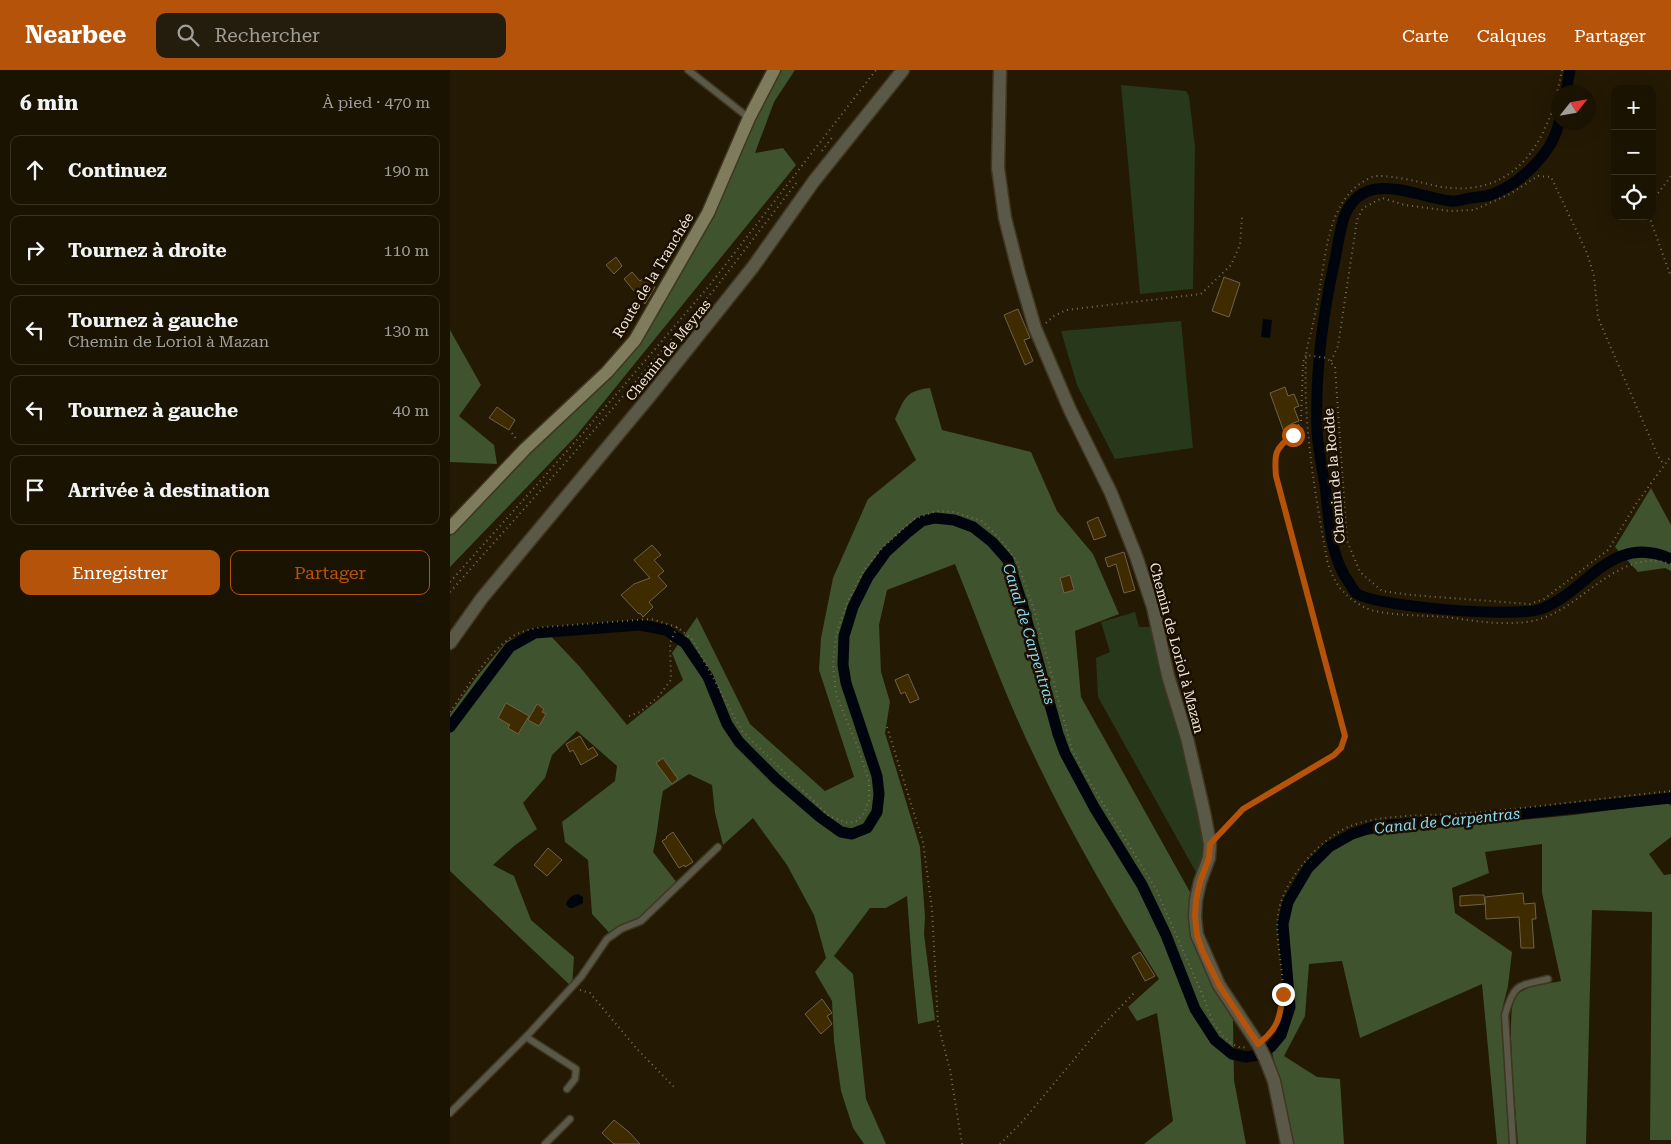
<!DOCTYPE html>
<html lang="fr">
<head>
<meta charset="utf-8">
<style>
	:root { --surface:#1b1302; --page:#241c0c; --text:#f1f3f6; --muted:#a09e99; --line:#393224; --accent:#b45309 }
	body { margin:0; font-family:"Roboto Serif",serif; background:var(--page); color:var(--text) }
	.controls { position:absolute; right:15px; top:15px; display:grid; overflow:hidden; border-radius:10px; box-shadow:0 5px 20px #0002 }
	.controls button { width:45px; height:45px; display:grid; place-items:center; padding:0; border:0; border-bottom:1px solid var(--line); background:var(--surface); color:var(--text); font:25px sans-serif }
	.compass { position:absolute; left:1101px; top:15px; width:45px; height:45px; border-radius:50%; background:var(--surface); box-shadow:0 5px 20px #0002; rotate:59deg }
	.stop { position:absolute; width:15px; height:15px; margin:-11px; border:4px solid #b45309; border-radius:50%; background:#fff }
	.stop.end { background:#b45309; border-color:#fff; box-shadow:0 1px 5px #0008 }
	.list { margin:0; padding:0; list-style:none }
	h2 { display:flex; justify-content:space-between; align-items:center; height:65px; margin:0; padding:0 20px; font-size:21px }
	h2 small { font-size:16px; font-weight:400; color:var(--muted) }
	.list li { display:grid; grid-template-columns:32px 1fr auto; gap:15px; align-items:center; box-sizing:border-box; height:70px; margin:0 10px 10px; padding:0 10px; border:1px solid var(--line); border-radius:10px }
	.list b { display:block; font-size:19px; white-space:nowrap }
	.list p { margin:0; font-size:16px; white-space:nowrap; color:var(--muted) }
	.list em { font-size:16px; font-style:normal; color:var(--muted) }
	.actions { display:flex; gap:10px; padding:15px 20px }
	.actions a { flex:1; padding:11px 0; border:1px solid var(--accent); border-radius:10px; text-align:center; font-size:18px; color:var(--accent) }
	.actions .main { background:var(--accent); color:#fff }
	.icon { flex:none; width:28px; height:28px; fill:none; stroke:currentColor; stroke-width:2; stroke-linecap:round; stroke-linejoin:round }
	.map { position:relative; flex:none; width:1221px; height:1074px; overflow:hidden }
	header { display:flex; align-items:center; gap:30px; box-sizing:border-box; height:70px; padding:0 25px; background:var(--accent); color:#fff }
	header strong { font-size:24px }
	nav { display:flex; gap:28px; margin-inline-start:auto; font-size:18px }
	.search { width:350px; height:45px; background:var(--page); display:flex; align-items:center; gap:12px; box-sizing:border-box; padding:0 18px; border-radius:10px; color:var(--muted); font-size:19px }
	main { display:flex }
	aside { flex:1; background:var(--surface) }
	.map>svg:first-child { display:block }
	.green { fill:#28381b }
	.forest { fill:#3e532e }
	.water { fill:#00050d }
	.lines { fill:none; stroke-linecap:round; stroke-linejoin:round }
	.canal { stroke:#00050d; stroke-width:11 }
	.building { fill:#3f2b00; stroke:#6f614a }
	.lane-casing { stroke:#403621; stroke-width:9 }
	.street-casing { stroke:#403621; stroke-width:15 }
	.secondary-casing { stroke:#403621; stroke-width:15 }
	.path { stroke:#786e5c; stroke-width:2; stroke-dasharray:1 4; stroke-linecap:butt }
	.lane { stroke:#5a5846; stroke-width:6 }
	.street { stroke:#5a5846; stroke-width:12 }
	.secondary { stroke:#7f7c5e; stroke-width:12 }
	.route { stroke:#b45309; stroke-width:6 }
	.labels { text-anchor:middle; stroke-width:5; stroke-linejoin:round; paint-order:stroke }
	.street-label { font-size:14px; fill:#efe7d9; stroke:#1a0f00 }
	.water-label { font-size:15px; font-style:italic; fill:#87dbfb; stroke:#1a0f00 }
</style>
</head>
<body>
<header>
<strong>Nearbee</strong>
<div class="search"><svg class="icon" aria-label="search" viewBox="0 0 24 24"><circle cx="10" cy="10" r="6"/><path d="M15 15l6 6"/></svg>Rechercher</div>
<nav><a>Carte</a><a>Calques</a><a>Partager</a></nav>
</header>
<main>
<aside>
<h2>6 min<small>À pied · 470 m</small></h2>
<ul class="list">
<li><svg class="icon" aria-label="ahead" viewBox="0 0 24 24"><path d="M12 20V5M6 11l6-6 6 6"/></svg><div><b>Continuez</b></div><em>190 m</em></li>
<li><svg class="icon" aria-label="right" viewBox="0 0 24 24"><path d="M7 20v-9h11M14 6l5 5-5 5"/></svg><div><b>Tournez à droite</b></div><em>110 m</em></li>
<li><svg class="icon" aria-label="left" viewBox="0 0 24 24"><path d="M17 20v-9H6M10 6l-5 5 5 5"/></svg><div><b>Tournez à gauche</b><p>Chemin de Loriol à Mazan</p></div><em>130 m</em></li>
<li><svg class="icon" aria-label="left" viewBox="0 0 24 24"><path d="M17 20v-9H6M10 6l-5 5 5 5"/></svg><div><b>Tournez à gauche</b></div><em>40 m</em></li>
<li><svg class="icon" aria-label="arrive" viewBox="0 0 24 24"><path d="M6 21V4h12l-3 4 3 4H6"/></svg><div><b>Arrivée à destination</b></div></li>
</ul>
<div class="actions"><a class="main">Enregistrer</a><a>Partager</a></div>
</aside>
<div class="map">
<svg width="1221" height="1074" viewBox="0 0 1221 1074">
	<rect width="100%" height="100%" fill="#241903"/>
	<g class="green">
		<path d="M 671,15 L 736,21 L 739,26 L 745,77 L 743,219 L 690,224 Z"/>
		<path d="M 731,251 L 743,378 L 665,389 L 627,315 L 611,261 Z"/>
		<path d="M 685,542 L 689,557 L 701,557 L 758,762 L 756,779 L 747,804 L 648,627 L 646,588 L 660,582 L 651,552 Z"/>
	</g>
	<g class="forest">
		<path d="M 328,0 L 345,0 L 324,32 L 305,83 L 333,78 L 346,95 L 126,366 L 0,497 L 0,466 L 40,423 L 160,305 L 187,274 L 208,245 L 285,98 L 304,48 Z"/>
		<path d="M 0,260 L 31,315 L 9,346 L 44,375 L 47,394 L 0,392 Z"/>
		<path d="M 480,318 L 492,360 L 581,382 L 607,441 L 643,484 L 669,544 L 625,561 L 631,627 L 745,831 L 765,919 L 783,949 L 784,1010 L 796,1074 L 694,1074 L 723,1051 L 707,943 L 687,951 L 678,937 L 709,909 C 665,839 624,769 588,694 C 556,629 532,561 505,494 L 437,520 L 429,555 L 431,602 L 440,632 L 435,663 L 470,777 L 475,847 L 474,864 L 485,950 L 468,954 L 462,894 L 457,826 L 436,838 L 420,838 L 384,886 L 403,904 L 416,1029 L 436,1074 L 414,1074 L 403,1058 L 391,1021 L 384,971 L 382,931 L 365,902 L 376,888 L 364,845 L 337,795 L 303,748 L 273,775 L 265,743 L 262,715 L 239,704 L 213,721 C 209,741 208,762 203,782 L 228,814 L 165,869 L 142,844 L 138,790 L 115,772 L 112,752 L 165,711 L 167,696 L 127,661 L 102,685 L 95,708 L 73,733 L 87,759 L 64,776 L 43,795 L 64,806 L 81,850 L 124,887 L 122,917 L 0,801 L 0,644 L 28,605 L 57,571 L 83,561 L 96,561 L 130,597 L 177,655 L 233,610 L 222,583 L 247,547 L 300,654 L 375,721 L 404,707 L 369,600 L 371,568 L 383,508 L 418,429 L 466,390 L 445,349 C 455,328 455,321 480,318 Z"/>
		<path d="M 1201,418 L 1221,455 L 1221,501 L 1215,498 L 1188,502 L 1165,477 Z"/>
		<path d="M 1218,733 L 1221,736 L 1221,767 L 1199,784 L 1214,805 L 1221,804 L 1221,1070 L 1200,1070 L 1202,842 L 1142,840 L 1136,1074 L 1068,1074 C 1067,1051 1054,938 1066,926 C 1078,913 1095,915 1111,911 L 1092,823 L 1092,774 L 1035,782 L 1039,803 L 1002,818 L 1005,843 L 1062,882 L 1058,916 L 1051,944 L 1059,1074 L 1047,1074 L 1032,914 L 910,968 L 892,891 L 859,894 L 855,946 L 834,986 L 867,1007 L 890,1009 L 894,1074 L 843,1074 L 822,982 L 836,961 L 843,936 L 836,853 L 842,833 L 861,799 L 880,779 L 904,766 L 1123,745 Z"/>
	</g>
	<g class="water">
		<path d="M 813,249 L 822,250 L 820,268 L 811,267 Z"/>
		<path d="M 128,824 L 133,827 L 133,833 L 123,838 L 119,838 L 116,834 C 117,829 124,824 128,824 Z"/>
	</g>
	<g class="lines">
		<g class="canal">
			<path d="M 1116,22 L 1120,0"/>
			<path d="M 1109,52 C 1103,83 1069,115 1040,125 C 1034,127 1027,127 1020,128 C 1014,129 1007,132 1001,131 C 965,127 915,98 895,145 C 889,160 888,178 884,194 C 872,249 865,304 867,361 C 868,379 872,397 875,415 C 879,448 879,486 900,514 C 902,517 903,520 906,523 C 924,537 1068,548 1091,539 C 1138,521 1162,462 1221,489"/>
			<path d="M 0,657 L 60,577 L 85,563 L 190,555 L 216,560 L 235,573 L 258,607 L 277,654 L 289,672 L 326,709 L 370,747 L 391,762 L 402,764 L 417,758 L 427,742 L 429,724 L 427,706 L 396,613 L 393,595 L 394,566 L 403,537 L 418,507 L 436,482 L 457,463 L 472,451 L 485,448 L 504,450 L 523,457 L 542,472 L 558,490 L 572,533 L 608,664 L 615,683 L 644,737 L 692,815 L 716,865 L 745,939 L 765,970 L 782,984 L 796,987 L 809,985 L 821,977 L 831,965 L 840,937 L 833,854 L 838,832 L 858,798 L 879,777 L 902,764 L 926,756 L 1023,749 L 1221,728"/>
		</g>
	</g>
	<g class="building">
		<path d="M 166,187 L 172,196 L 164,204 L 156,195 Z"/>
		<path d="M 182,202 L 190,211 L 196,206 L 205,217 L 195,234 L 174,209 Z"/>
		<path d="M 774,207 L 790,213 L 779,247 L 762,241 Z"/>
		<path d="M 568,239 L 580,268 L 574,270 L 583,291 L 575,295 L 554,245 Z"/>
		<path d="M 835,317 L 838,326 L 844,324 L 849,336 L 844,338 L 849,351 L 841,354 L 843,359 L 834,362 L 820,323 Z"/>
		<path d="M 47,337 L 65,350 L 59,360 L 39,348 Z"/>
		<path d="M 648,447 L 656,466 L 644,470 L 637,452 Z"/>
		<path d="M 202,475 L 211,485 L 204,490 L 214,501 L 208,506 L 217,516 L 199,532 L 203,537 L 193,547 L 190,543 L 189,544 L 171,525 L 184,514 L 200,508 L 184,490 Z"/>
		<path d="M 674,482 L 685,520 L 674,523 L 666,494 L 658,497 L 655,488 Z"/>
		<path d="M 620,505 L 624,520 L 614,523 L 610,508 Z"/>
		<path d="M 458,604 L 469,629 L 460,633 L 455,622 L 451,624 L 445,610 Z"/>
		<path d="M 56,633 L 79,646 L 68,664 L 58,658 L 60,655 L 48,648 Z"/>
		<path d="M 87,634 L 94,639 L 92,642 L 96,644 L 89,656 L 78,650 Z"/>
		<path d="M 130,666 L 138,680 L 143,677 L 148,685 L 131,695 L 123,680 L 120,682 L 116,674 Z"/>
		<path d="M 213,688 L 228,709 L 222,714 L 206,693 Z"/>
		<path d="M 223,762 L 243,792 L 235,797 L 234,795 L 229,798 L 212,771 L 217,768 L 216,767 Z"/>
		<path d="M 98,778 L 112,790 L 97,806 L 84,795 Z"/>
		<path d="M 1073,823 L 1074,834 L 1085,833 L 1086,849 L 1082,849 L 1084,878 L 1071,878 L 1069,847 L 1036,849 L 1035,827 Z"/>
		<path d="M 1023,825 L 1034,825 L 1035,834 L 1010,836 L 1010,826 Z"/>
		<path d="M 690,882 L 705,906 L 695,911 L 682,887 Z"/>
		<path d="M 372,929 L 382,943 L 377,946 L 382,954 L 371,964 L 355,944 Z"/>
		<path d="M 164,1050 L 179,1062 L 190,1074 L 164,1074 L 152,1063 Z"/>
	</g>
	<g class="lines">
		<g class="lane-casing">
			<g id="lane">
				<path d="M 238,0 L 299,48"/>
				<path d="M 76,967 L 126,999 L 125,1009 L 117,1019"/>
				<path d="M 0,1043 L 76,967 L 131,907 L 157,869 L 171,859 L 191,851 L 268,777"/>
				<path d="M 95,1074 L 120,1049"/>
				<path d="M 1063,1074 L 1055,945 C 1064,913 1068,916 1098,909"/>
			</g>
		</g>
		<g class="street-casing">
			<g id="street">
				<path d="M 550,0 L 548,98 L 555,148 L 569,203 L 585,258 L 620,340 L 661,423 L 686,486 L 703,537 L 718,606 L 737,668 L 754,742 L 760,774 L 759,788 L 750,812 L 746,830 L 745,847 L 747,865 L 769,915 L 808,974 L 815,988 L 824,1011 L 837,1074"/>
				<path d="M 0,573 L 32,528 L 200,326 L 303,197 L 364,111 L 453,0"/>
			</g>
		</g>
		<g class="secondary-casing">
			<path id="secondary" d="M 0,458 L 75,379 L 157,302 L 185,270 L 258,143 L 299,48 L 324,0"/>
		</g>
		<g class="path">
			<path d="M 1112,0 C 1108,19 1104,40 1095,58 C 1073,107 1034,127 982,115 C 970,112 932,103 922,107 C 879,126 877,177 870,217 C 868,231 865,245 862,258 C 860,268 856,278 856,288 C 853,356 865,423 877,490 C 883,513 895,528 916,538 C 932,546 976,545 995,547 C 1014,549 1033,553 1052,553 C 1066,553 1080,553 1093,548 C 1136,533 1171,477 1221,494"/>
			<path d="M 372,81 L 384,65"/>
			<path d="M 1202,131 L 1221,106"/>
			<path d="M 1199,146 L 1221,207"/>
			<path d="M 596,253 L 604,246 L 616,240 L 751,224 L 781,195 L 790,175 L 792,147"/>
			<path d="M 881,291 L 888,276 L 907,150 L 913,138 L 932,128 L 955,135 L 1000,141 L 1024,140 L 1060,124 L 1088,106 L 1101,107 L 1137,183 L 1144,206 L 1148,247 L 1154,262 L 1208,386 L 1214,395"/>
			<path d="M 62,363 L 67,370"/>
			<path d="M 0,512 L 134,362 L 259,216 L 426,0"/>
			<path d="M 0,522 L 139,366 L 264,220 L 347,112"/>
			<path d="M 0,642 C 17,618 40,579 65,565 C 75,560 85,558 95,557 L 201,549 L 227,557 L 242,569 L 292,661 L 379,746 L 398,753 L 407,751 L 415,742 L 419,730 L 419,711 L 407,675 L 386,625 L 383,594 L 386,565 L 397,533 L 414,500 L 433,477 L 464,449 L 486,441 L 504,442 L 532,451 L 551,470 L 567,491 L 585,543 L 622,680 L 639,711 L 706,819 L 753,926 L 763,953 L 773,966 L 782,974 L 791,978 L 796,977"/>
			<path d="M 179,646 L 190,642 L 208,627 L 221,610 L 220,573 L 227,557"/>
			<path d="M 437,657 L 473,772 L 482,839 L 488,954 L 500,1000 L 512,1074"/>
			<path d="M 770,763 L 793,739 L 884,685 L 891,678 L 895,666 L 826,406 L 826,383 L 833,372 L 843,365 L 851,351 L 853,292 L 856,285 L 877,288 L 885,297 L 897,471 L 910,502 L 932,521 L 961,525 L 1066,533 L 1080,534 L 1094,529 L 1158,480 L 1186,434 L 1221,386"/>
			<path d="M 130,920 L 140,923 L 187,979 L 226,1019"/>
			<path d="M 818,966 C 850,936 820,877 829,839 C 836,808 869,770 898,757 C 931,743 985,746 1022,743 C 1088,737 1155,728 1221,721"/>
			<path d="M 550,1074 L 572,1052 L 651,957 L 686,921"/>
		</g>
		<use href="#lane" class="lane"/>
		<use href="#street" class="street"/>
		<use href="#secondary" class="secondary"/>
	</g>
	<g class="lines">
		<path class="route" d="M 833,924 C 830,948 828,959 808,974 L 769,915 L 752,880 L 747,865 L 745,846 L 746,830 L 750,812 L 759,788 L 760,774 L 793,739 L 884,685 L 891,678 L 895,666 L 826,406 C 824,384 825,378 843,365"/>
	</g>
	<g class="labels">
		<g class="street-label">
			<text transform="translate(203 205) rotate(-59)" y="5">Route de la Tranchée</text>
			<text transform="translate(218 280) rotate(-51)" y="5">Chemin de Meyras</text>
			<text transform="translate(884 406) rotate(-95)" y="5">Chemin de la Rodde</text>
			<text transform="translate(727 578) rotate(75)" y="5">Chemin de Loriol à Mazan</text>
		</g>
		<g class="water-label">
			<text transform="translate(579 564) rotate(73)" y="5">Canal de Carpentras</text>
			<text transform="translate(997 751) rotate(-6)" y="5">Canal de Carpentras</text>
		</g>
	</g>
</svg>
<div class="controls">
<button>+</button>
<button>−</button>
<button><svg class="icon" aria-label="locate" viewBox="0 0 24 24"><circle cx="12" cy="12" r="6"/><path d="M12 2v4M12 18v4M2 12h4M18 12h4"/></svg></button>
</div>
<svg class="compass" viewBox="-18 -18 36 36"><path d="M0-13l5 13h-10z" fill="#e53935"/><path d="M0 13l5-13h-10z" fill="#a09e99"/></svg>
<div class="stop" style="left:843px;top:365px"></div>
<div class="stop end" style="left:833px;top:924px"></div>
</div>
</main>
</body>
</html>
